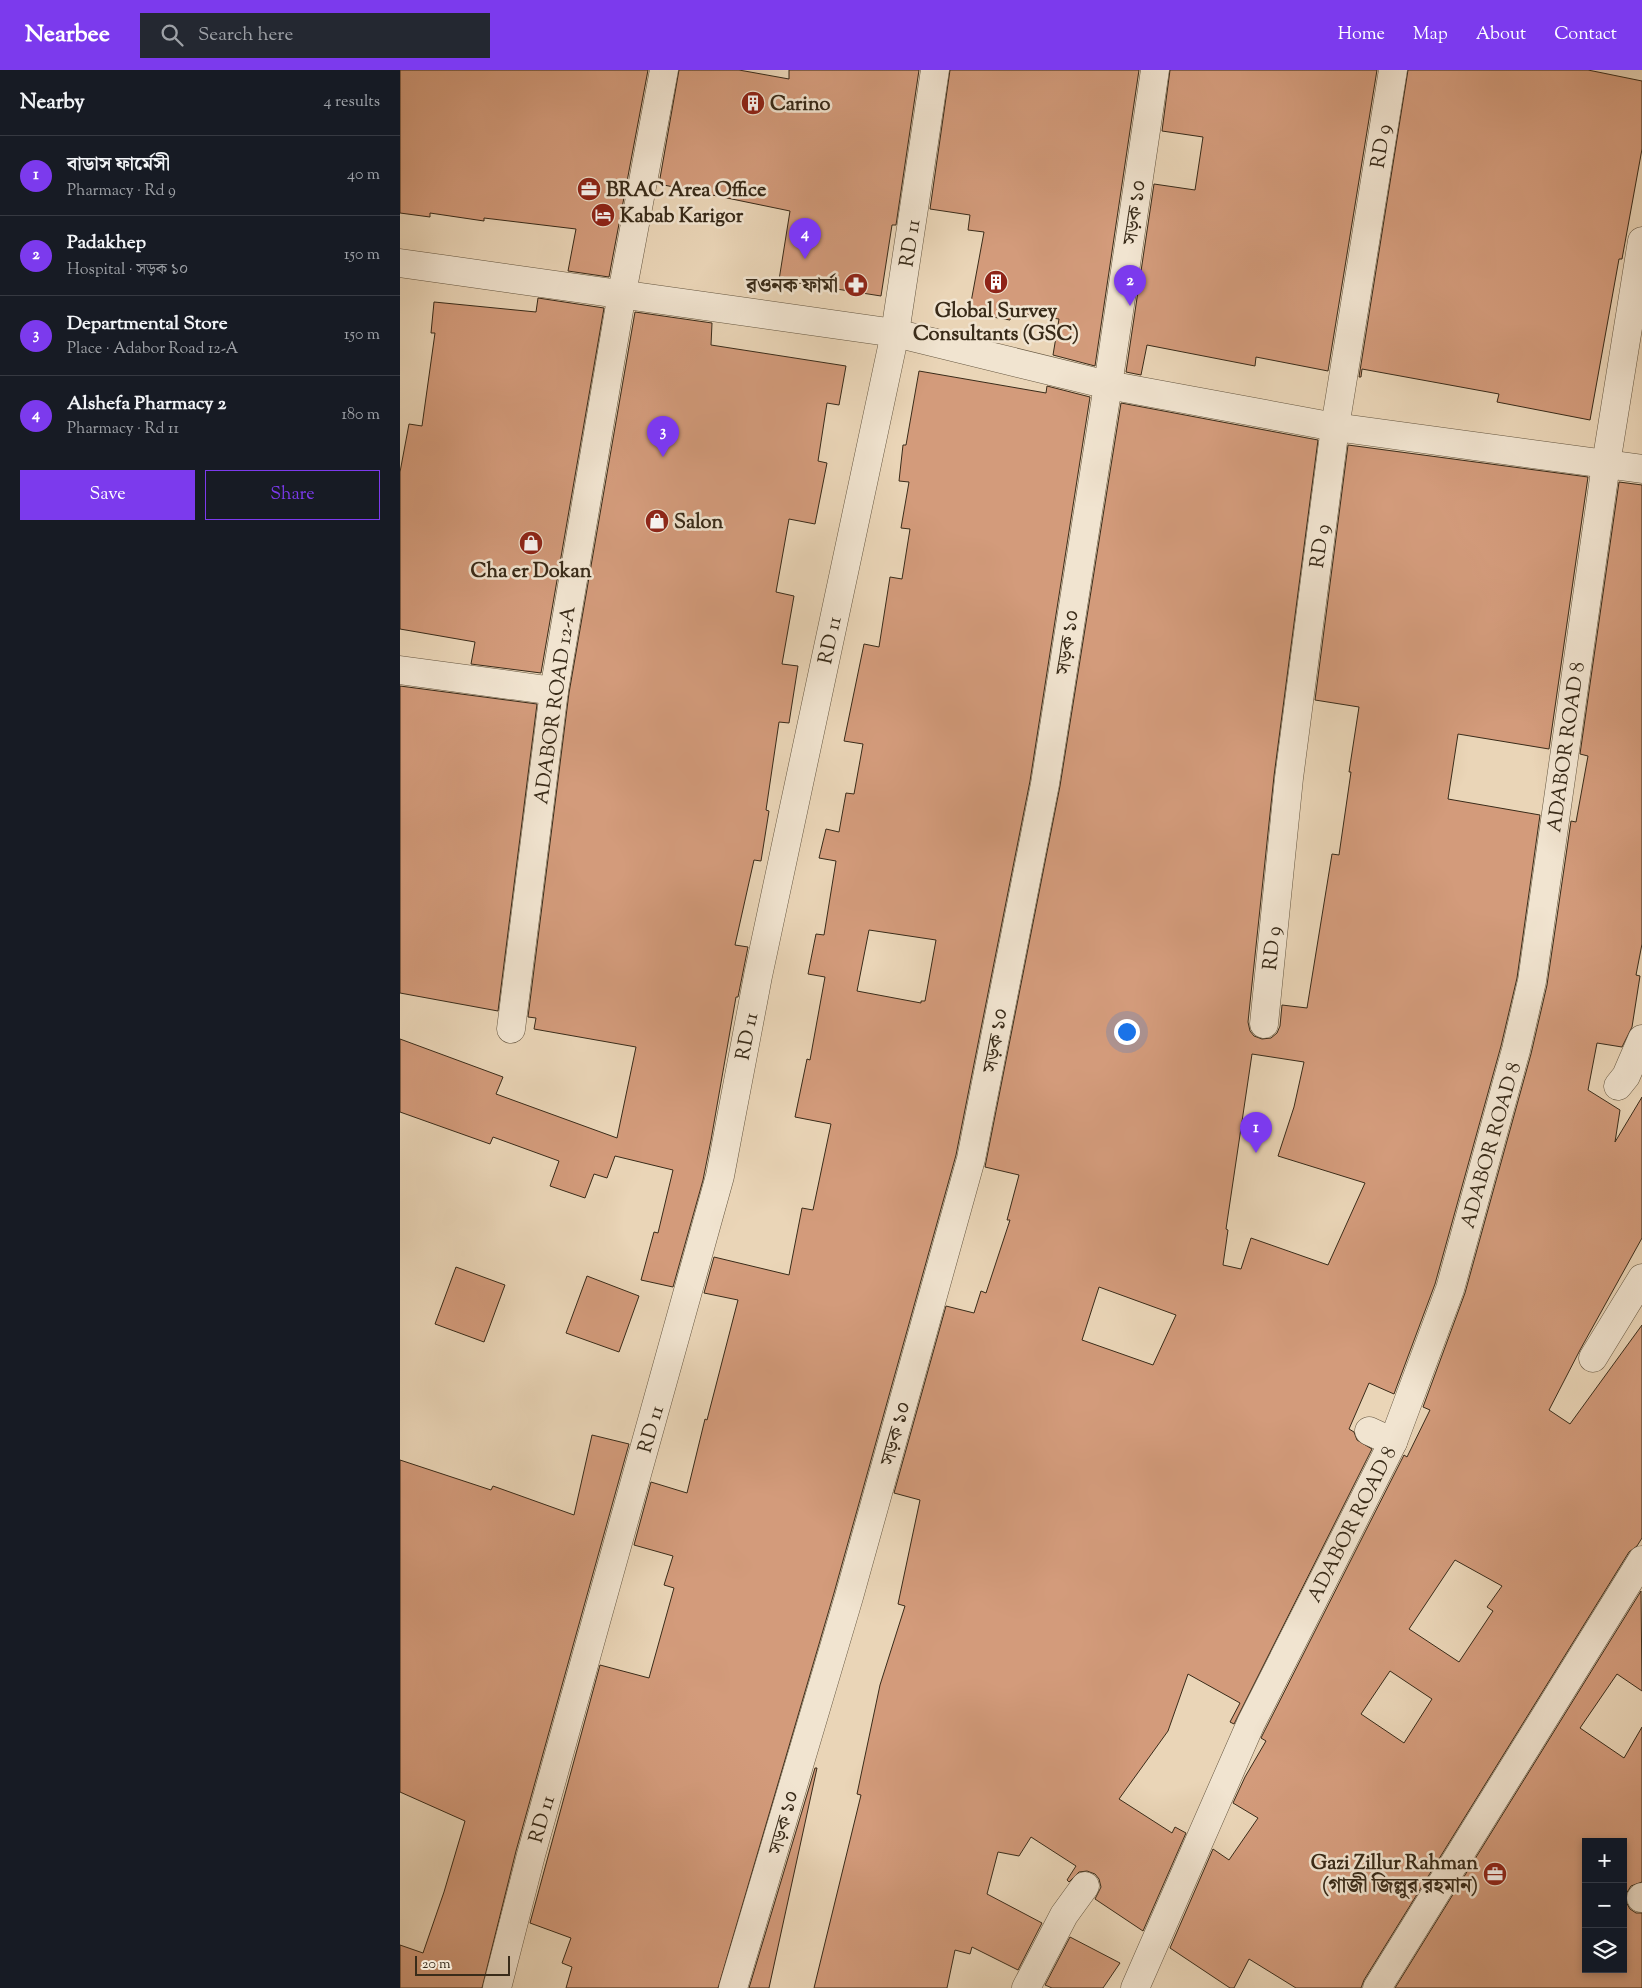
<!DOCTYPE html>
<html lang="en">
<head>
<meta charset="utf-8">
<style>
	:root { --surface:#171b24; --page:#242831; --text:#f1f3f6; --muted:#9ea1a6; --line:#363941; --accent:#7c3aed }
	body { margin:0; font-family:"Sorts Mill Goudy","Noto Serif Bengali",serif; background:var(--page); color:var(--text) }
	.controls { position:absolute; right:15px; bottom:15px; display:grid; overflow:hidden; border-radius:0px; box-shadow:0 2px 8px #0003 }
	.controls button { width:45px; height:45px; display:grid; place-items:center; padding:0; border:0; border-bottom:1px solid var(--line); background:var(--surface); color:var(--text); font:25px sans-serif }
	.scale { position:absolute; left:15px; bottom:12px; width:95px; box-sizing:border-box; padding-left:5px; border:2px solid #392b19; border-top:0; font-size:14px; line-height:18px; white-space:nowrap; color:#392b19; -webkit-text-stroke:4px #f1e4d0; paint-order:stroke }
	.you { position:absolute; left:726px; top:961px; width:18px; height:18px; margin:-12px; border:4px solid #fff; border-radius:50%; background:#1a73e8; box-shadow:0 0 0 8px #1a73e833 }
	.badge { display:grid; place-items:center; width:32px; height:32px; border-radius:50%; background:var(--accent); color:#fff; font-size:16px; font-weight:700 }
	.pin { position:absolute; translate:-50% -41px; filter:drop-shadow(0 1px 2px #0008) }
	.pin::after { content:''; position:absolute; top:26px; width:18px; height:15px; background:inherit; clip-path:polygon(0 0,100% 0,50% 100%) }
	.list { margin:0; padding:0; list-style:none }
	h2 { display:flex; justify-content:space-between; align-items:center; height:65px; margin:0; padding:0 20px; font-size:21px }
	h2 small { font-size:16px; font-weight:400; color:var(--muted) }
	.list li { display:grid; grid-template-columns:32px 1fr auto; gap:15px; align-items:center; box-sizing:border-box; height:80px; padding:0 20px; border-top:1px solid var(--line) }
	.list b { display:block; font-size:19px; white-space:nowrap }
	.list p { margin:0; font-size:16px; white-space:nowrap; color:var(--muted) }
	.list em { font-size:16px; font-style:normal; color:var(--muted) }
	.actions { display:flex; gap:10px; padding:15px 20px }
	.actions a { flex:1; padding:11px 0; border:1px solid var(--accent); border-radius:0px; text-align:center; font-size:18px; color:var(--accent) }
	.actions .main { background:var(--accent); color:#fff }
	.icon { flex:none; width:28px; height:28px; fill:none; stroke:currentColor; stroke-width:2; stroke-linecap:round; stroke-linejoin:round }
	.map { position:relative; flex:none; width:1242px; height:1918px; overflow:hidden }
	header { display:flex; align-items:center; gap:30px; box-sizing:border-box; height:70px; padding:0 25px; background:var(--accent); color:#fff }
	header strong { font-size:24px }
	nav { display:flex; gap:28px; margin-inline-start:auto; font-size:18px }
	.search { width:350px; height:45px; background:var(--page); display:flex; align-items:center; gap:12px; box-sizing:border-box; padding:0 18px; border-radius:0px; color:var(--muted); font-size:19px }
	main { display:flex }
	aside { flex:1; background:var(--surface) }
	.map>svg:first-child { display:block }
	.building { fill:#d39b7b; stroke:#392b19; fill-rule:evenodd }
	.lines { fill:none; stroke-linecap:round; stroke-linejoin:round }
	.minor-casing { stroke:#655640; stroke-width:29 }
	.minor { stroke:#f1e4d0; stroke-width:28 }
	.labels { text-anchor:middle; stroke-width:5; stroke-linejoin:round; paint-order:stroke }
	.poi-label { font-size:20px; font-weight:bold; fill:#392b19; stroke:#f1e4d0; text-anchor:start }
	.street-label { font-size:20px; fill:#392b19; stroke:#f1e4d0 }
</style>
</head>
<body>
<header>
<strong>Nearbee</strong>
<div class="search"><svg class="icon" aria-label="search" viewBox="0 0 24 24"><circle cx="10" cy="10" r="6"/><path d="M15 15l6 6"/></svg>Search here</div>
<nav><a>Home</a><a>Map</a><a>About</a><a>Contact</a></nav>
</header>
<main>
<aside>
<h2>Nearby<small>4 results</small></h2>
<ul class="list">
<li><span class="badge">1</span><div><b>বাডাস ফার্মেসী</b><p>Pharmacy · Rd 9</p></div><em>40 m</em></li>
<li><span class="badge">2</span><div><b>Padakhep</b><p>Hospital · সড়ক ১০</p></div><em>150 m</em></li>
<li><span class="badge">3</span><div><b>Departmental Store</b><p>Place · Adabor Road 12-A</p></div><em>150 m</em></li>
<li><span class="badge">4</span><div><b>Alshefa Pharmacy 2</b><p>Pharmacy · Rd 11</p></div><em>180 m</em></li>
</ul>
<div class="actions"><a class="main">Save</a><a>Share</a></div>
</aside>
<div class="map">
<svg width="1242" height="1918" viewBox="0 0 1242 1918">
	<rect width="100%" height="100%" fill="#ead5b7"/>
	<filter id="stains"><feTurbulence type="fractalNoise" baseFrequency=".004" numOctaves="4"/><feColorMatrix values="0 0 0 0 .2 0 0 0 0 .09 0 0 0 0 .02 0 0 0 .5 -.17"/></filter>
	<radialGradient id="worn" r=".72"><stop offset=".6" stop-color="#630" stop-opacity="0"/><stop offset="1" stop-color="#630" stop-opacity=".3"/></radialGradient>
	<g class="building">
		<path d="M 0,0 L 248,0 L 209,207 L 168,201 L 176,159 L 84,148 L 84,151 L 30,143 L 30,147 L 0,143 Z"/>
		<path d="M 279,0 L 339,0 L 389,9 L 389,0 L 519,0 L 496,155 L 492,155 L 481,226 L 379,210 L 390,141 L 259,114 Z"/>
		<path d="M 550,0 L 739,0 L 695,296 L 653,285 L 659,249 L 612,242 L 610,250 L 569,243 L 584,162 L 568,160 L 570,145 L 530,139 Z"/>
		<path d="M 770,0 L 977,0 L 928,301 L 856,287 L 855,296 L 747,275 L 741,305 L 726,302 L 754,114 L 795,120 L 803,67 L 762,61 Z"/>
		<path d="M 1008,0 L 1188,0 L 1242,11 L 1242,79 L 1222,189 L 1219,189 L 1190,350 L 1097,332 L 1099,324 L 962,299 L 961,307 L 959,307 Z"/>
		<path d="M 138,228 L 204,238 L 141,603 L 71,594 L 75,572 L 0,559 L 0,402 L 9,354 L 22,356 L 35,263 L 31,263 L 34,232 L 136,242 Z"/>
		<path d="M 235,242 L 312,253 L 311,275 L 446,296 L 439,335 L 427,333 L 418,391 L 427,393 L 415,454 L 389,449 L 376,522 L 394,526 L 382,594 L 398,596 L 389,653 L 379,652 L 366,740 L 369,741 L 361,791 L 354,790 L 335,875 L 348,877 L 338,927 L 336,927 L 311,1070 L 303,1110 L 273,1217 L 241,1210 L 254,1162 L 258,1163 L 273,1100 L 215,1086 L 207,1108 L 194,1104 L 185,1128 L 150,1116 L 159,1091 L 93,1067 L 90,1074 L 0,1042 L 0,969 L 103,1007 L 96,1024 L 217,1068 L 236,977 L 134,959 L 136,948 L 128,947 L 169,623 Z"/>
		<path d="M 519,301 L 646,323 L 647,316 L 690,327 L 630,711 L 556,1085 L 434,1523 L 318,1918 L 166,1918 L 172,1897 L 162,1893 L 171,1868 L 130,1853 L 200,1595 L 249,1608 L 274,1518 L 264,1515 L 273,1486 L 234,1475 L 251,1412 L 287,1423 L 305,1349 L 307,1350 L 338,1230 L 304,1223 L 314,1187 L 389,1205 L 402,1138 L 413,1140 L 431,1054 L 395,1047 L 407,989 L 410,990 L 425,907 L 408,904 L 416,864 L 424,865 L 436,791 L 419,788 L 426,759 L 439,762 L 446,723 L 454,724 L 463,674 L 444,671 L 464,574 L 479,577 L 490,507 L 502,509 L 510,459 L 501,458 L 509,412 L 499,411 L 503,375 L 506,375 ZM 469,860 L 536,870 L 525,931 L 521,931 L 521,933 L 457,921 Z"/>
		<path d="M 721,333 L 918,370 L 874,706 L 848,952 L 850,961 L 854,966 L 862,969 L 871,968 L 877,963 L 880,956 L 882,935 L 907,938 L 932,784 L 939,785 L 951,702 L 949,702 L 959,637 L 915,630 L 948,375 L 1188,407 L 1149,679 L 1058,664 L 1048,729 L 1140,745 L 1117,908 L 1101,976 L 1035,1214 L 994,1324 L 969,1313 L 949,1359 L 954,1362 L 957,1370 L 972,1379 L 834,1654 L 830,1652 L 840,1633 L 788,1604 L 768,1661 L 719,1729 L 772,1763 L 775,1757 L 786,1763 L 743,1861 L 695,1829 L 701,1817 L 699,1809 L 695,1804 L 687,1801 L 679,1802 L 669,1812 L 667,1810 L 676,1796 L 631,1767 L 619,1786 L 598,1782 L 587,1824 L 642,1853 L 618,1900 L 572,1877 L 570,1884 L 555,1880 L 547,1918 L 414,1918 L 461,1725 L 457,1724 L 480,1615 L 505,1536 L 498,1534 L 520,1430 L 494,1423 L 546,1236 L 574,1243 L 581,1221 L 586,1223 L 610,1150 L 607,1150 L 619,1105 L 585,1097 L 660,716 ZM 852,984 L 904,992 L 894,1037 L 878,1086 L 965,1113 L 928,1195 L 851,1168 L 841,1199 L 823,1195 L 828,1160 L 826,1159 ZM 699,1217 L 776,1245 L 753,1295 L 682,1270 Z"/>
		<path d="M 1219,412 L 1242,415 L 1242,874 L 1236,905 L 1240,906 L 1232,957 L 1222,977 L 1197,973 L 1188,1020 L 1220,1040 L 1215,1072 L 1242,1027 L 1242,1168 L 1180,1280 L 1149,1340 L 1170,1354 L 1242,1255 L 1242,1468 L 1237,1476 L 1229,1482 L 964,1910 L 961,1918 L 896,1918 L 849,1889 L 834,1918 L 830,1918 L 770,1878 L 813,1779 L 829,1790 L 858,1748 L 833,1733 L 845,1707 L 866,1671 L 861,1668 L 865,1660 L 1004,1385 L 1007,1387 L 1030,1340 L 1023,1337 L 1065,1223 L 1131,984 L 1147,915 L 1171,751 L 1176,752 L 1188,686 L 1180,684 ZM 1055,1490 L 1102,1516 L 1087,1537 L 1093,1541 L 1059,1592 L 1009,1559 ZM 990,1601 L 1032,1629 L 1004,1673 L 961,1644 Z"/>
		<path d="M 0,616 L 137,634 L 98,941 L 0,923 Z"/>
		<path d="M 56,1197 L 105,1215 L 84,1272 L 35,1254 Z"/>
		<path d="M 187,1206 L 239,1226 L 219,1282 L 166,1263 Z"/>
		<path d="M 192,1365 L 229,1374 L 116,1781 L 82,1918 L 0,1918 L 0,1875 L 23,1883 L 44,1822 L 65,1751 L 0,1722 L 0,1390 L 91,1420 L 93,1416 L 174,1445 Z"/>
		<path d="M 1241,1521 L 1242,1621 L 1217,1604 L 1180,1658 L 1224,1688 L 1242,1657 L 1242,1812 L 1231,1816 L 1226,1824 L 1226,1832 L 1230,1839 L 1236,1843 L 1242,1843 L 1242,1918 L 995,1918 ZM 1186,1772 L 1223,1772 L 1223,1899 L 1186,1899 Z"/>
		<path d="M 415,1698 L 417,1698 L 369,1918 L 349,1918 Z"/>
		<path d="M 670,1867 L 720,1893 L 703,1918 L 652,1918 L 645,1915 Z"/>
	</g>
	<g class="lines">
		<g class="minor-casing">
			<g id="minor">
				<path d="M 0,193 L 495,263 L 708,315 L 935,357 L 1242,399"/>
				<path d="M 0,600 L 154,621"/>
				<path d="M 864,954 L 889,708 L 935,357 L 993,0"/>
				<path d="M 111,959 L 154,621 L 222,223 L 264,0"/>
				<path d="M 1218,1016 L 1226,1006 L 1242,969"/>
				<path d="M 1193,1288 L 1242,1208"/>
				<path d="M 969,1361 L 993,1372"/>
				<path d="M 1241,1828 L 1242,1827"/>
				<path d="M 97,1918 L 131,1785 L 320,1106 L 358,906 L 495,263 L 535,0"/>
				<path d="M 333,1918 L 449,1527 L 571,1089 L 645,714 L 708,315 L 755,0"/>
				<path d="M 626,1918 L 664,1845 L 685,1816"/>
				<path d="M 735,1918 L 851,1653 L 993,1372 L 1050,1219 L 1116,980 L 1132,911 L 1206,394 L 1242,171"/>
				<path d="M 977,1918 L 1242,1490"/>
			</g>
		</g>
		<use href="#minor" class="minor"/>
	</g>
	<defs>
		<g id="building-disc" transform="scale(1.25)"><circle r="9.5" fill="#8f2418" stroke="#f1e4d0"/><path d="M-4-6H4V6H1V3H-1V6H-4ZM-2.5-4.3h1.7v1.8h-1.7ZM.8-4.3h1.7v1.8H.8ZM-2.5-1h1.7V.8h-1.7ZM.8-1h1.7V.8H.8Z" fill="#fff"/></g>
		<g id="office-disc" transform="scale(1.25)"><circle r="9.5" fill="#8f2418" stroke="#f1e4d0"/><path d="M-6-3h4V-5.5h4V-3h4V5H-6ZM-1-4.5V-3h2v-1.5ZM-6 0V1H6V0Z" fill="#fff"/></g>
		<g id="hotel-disc" transform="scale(1.25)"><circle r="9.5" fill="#8f2418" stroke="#f1e4d0"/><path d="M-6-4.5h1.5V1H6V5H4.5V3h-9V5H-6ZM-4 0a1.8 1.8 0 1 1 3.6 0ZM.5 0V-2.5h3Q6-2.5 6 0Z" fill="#fff"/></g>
		<g id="pharmacy-disc" transform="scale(1.25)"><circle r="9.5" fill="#8f2418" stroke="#f1e4d0"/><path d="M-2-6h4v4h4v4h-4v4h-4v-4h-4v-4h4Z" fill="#fff"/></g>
		<g id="shop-disc" transform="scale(1.25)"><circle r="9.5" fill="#8f2418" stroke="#f1e4d0"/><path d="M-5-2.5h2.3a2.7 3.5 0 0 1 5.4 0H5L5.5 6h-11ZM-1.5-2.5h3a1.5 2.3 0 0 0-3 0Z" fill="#fff"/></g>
	</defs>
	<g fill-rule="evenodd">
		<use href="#building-disc" x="353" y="33"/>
		<use href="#office-disc" x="189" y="119"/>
		<use href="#hotel-disc" x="203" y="145"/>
		<use href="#building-disc" x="596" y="212"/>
		<use href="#pharmacy-disc" x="456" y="215"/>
		<use href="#shop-disc" x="257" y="451"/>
		<use href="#shop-disc" x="131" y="473"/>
		<use href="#office-disc" x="1095" y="1804"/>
	</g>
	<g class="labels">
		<g class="poi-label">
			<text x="370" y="40">Carino</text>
			<text x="206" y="126">BRAC Area Office</text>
			<text x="220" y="152">Kabab Karigor</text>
			<text x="438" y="222" text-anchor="end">রওনক ফার্মা</text>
			<text x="596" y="247" text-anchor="middle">Global Survey<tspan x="596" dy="23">Consultants (GSC)</tspan></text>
			<text x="274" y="458">Salon</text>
			<text x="131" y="507" text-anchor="middle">Cha er Dokan</text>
			<text x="1078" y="1799" text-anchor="end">Gazi Zillur Rahman<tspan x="1078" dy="23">(গাজী জিল্লুর রহমান)</tspan></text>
		</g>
		<g class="street-label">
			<text transform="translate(980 76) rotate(-81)" y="7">RD 9</text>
			<text transform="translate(734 142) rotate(-81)" y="7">সড়ক ১০</text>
			<text transform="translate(509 173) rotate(-81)" y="7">RD 11</text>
			<text transform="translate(919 476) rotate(-82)" y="7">RD 9</text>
			<text transform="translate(429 570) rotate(-78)" y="7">RD 11</text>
			<text transform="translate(667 572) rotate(-81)" y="7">সড়ক ১০</text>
			<text transform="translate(154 635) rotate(-82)" y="7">ADABOR ROAD 12-A</text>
			<text transform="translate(1165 677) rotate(-82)" y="7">ADABOR ROAD 8</text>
			<text transform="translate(871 878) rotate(-84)" y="7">RD 9</text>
			<text transform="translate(346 966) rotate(-79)" y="7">RD 11</text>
			<text transform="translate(595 970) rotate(-79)" y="7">সড়ক ১০</text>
			<text transform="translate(1090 1075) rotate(-74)" y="7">ADABOR ROAD 8</text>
			<text transform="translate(250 1359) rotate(-74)" y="7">RD 11</text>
			<text transform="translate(495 1363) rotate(-74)" y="7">সড়ক ১০</text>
			<text transform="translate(951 1454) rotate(-63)" y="7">ADABOR ROAD 8</text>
			<text transform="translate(141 1749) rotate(-74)" y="7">RD 11</text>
			<text transform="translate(383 1752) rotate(-74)" y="7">সড়ক ১০</text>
		</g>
	</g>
	<rect width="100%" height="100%" filter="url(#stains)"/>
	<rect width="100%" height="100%" fill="url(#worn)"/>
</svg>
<div class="controls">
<button>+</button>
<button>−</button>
<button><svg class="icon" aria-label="layers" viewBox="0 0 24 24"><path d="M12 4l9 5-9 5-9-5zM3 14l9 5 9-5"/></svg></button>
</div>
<div class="scale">20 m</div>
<div class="you"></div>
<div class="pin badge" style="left:856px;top:1083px">1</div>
<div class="pin badge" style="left:730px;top:236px">2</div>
<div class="pin badge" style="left:263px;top:387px">3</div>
<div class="pin badge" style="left:405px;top:189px">4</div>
</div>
</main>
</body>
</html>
